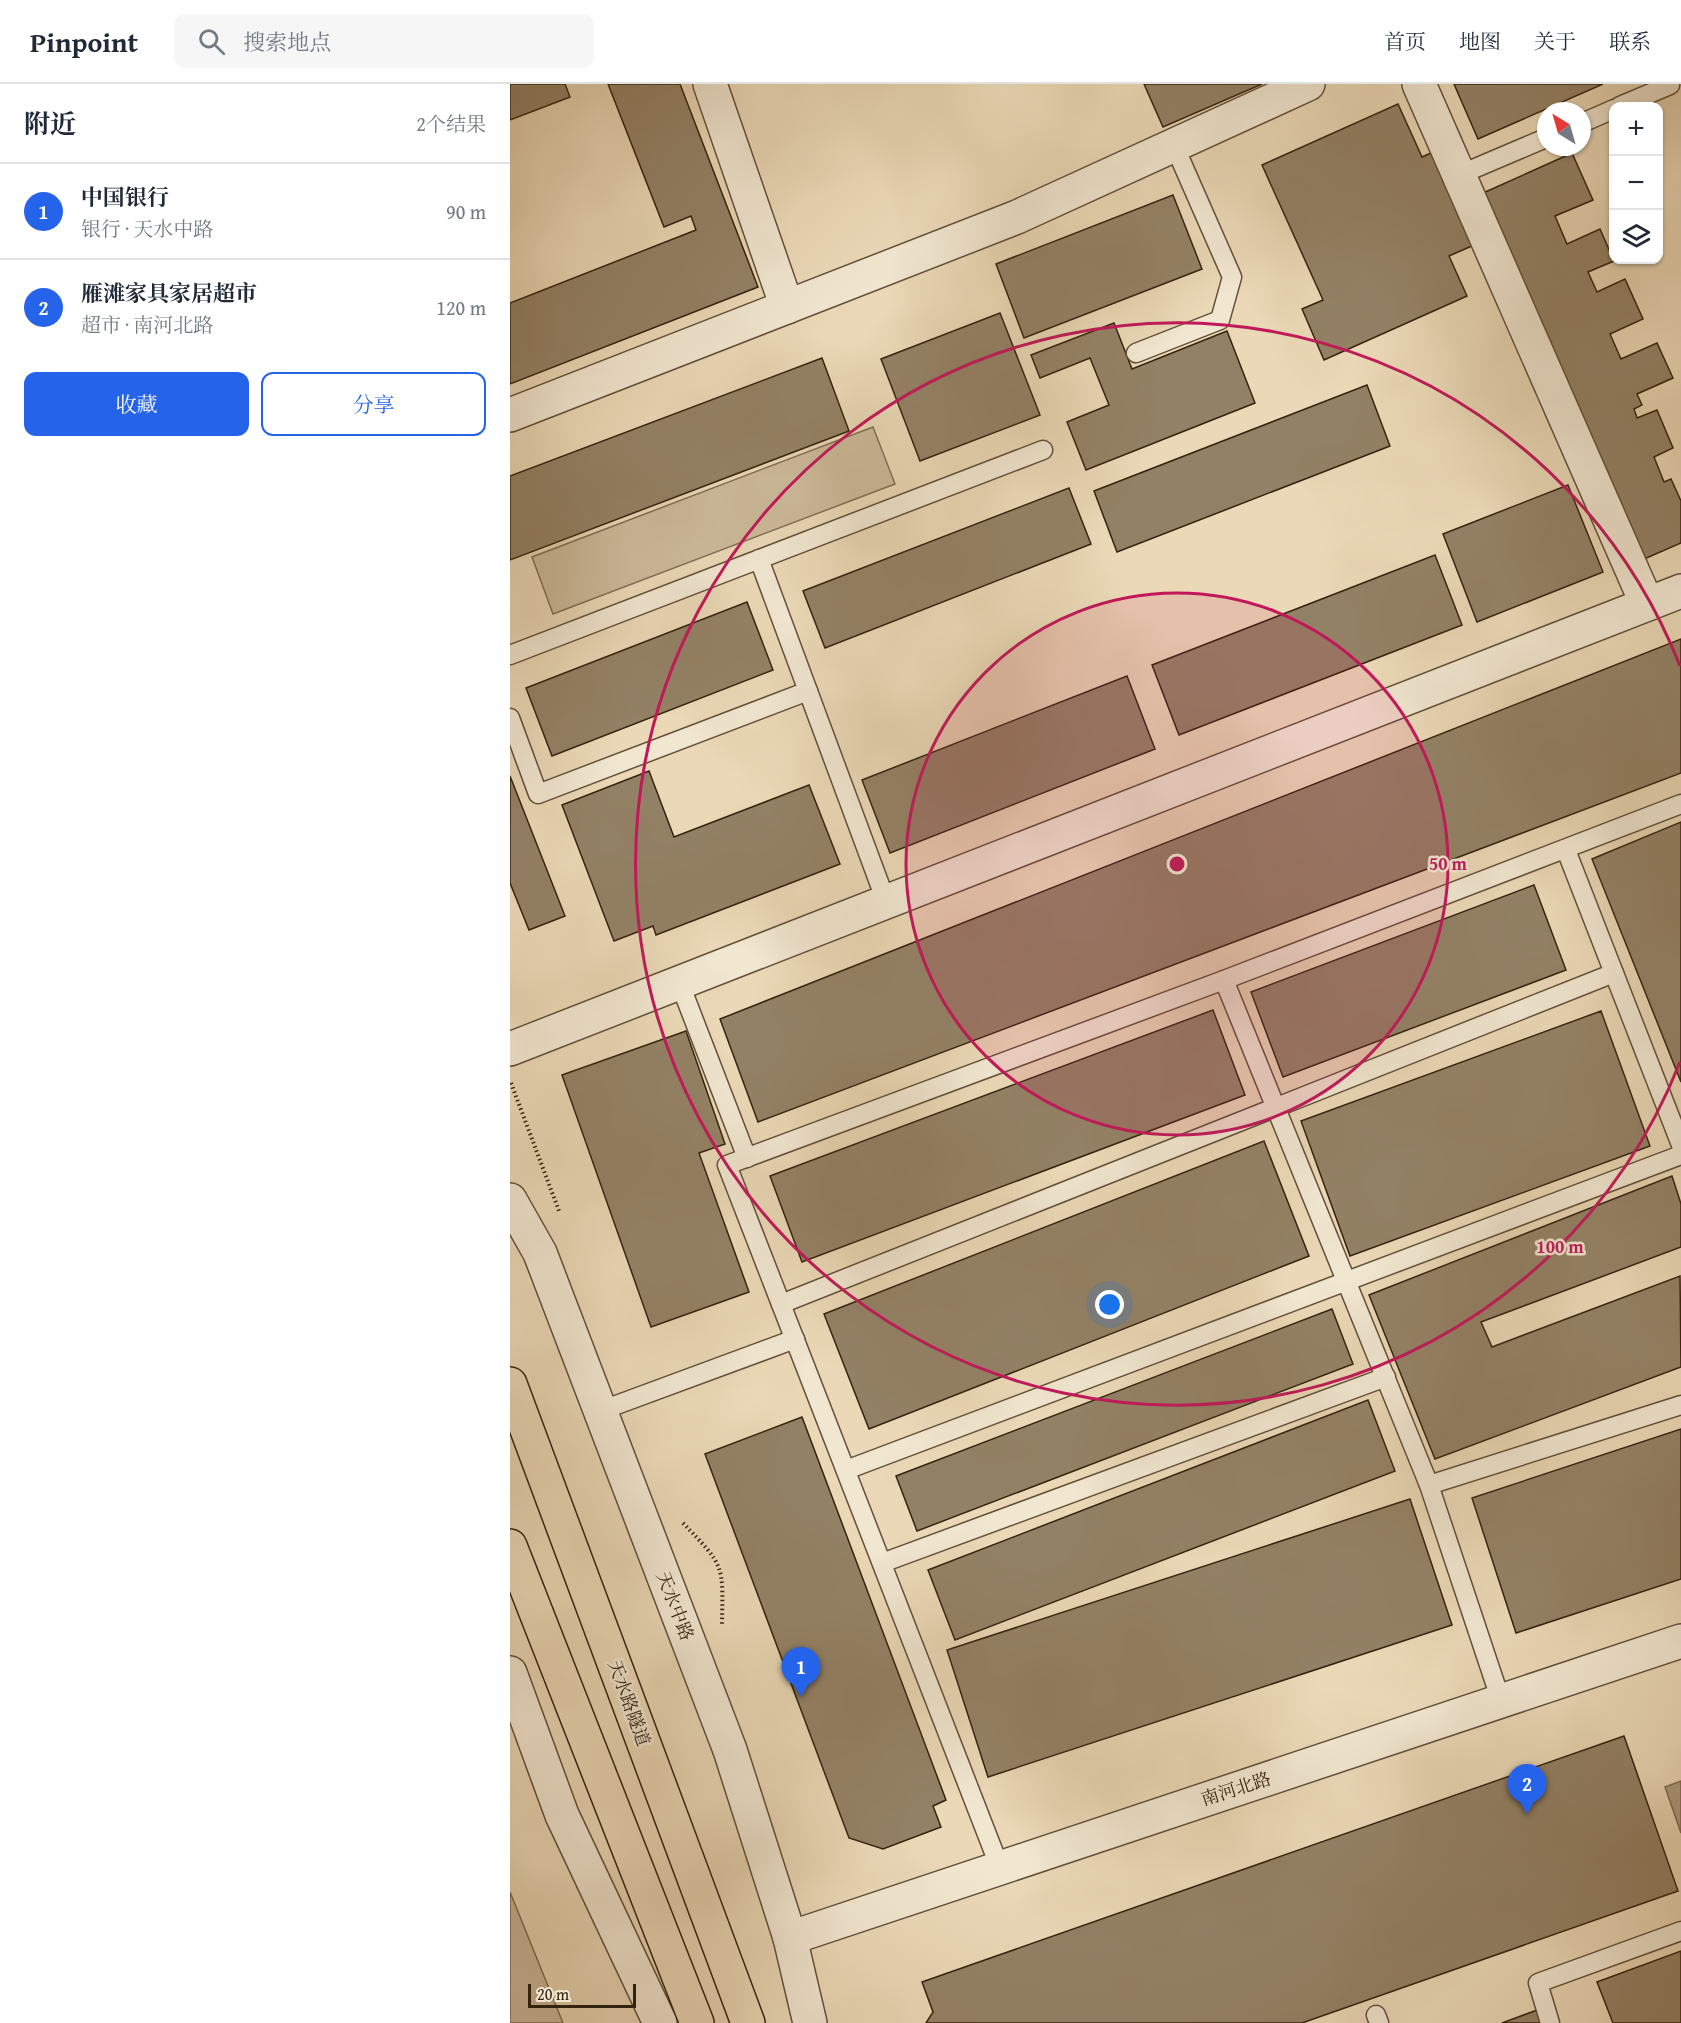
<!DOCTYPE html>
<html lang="zh">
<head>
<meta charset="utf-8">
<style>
	:root { --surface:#fff; --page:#f6f6f7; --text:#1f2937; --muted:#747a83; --line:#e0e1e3; --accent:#2563eb }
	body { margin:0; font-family:"Gentium Book Plus","Noto Serif SC",serif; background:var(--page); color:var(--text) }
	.controls { position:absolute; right:18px; top:18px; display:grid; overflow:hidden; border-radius:12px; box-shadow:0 2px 4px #0004 }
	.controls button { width:54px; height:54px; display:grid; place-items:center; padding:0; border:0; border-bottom:2px solid var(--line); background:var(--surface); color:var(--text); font:30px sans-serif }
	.compass { position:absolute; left:1027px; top:18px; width:54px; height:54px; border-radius:50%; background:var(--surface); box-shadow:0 2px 4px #0004; rotate:323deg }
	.scale { position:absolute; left:18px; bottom:15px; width:108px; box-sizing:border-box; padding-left:6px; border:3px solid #34230e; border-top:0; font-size:16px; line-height:21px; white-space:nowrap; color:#34230e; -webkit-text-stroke:4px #f1e6d0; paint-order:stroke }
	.you { position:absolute; left:600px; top:1221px; width:21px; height:21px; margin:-15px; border:4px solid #fff; border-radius:50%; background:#1a73e8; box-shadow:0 0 0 9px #1a73e833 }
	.badge { display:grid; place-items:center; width:39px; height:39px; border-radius:50%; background:var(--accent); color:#fff; font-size:20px; font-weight:700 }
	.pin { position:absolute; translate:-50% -50px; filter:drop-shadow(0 2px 3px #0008) }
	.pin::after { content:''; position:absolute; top:32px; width:21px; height:18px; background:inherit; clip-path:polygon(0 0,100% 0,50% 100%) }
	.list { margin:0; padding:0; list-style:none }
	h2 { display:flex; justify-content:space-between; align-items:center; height:78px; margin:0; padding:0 24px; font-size:26px }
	h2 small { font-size:20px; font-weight:400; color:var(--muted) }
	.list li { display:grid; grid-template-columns:39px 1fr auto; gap:18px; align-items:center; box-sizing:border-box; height:96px; padding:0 24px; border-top:2px solid var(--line) }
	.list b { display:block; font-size:22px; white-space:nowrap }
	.list p { margin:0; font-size:20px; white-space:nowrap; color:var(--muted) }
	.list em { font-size:20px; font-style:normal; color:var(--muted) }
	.actions { display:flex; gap:12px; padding:18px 24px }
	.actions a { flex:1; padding:14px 0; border:2px solid var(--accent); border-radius:12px; text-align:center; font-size:21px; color:var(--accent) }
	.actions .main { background:var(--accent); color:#fff }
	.icon { flex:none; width:33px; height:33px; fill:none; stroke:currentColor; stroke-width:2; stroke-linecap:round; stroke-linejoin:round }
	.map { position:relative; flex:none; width:1171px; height:1939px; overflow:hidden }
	header { display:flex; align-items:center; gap:36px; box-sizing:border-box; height:84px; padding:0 30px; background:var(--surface); border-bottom:2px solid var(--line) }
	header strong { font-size:28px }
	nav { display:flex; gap:33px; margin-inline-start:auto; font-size:21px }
	.search { width:420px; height:54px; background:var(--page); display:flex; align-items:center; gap:15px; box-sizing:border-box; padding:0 21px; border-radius:12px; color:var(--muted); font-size:22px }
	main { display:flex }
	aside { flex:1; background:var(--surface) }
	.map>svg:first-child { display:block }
	.green { fill:#cbb999; stroke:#806e54; stroke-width:1.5 }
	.water { fill:#ac9a7d; stroke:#7c6a51; stroke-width:1.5 }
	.building { fill:#938165; stroke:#34230e; stroke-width:1.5 }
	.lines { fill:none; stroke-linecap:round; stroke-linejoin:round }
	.service-casing { stroke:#625038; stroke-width:21 }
	.minor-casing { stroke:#625038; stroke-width:36 }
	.tertiary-casing { stroke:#625038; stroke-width:36 }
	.primary-casing { stroke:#34230e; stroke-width:36 }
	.path { stroke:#34230e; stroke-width:4; stroke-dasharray:1.5 3; stroke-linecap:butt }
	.service { stroke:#f1e6d0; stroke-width:18 }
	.minor { stroke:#f1e6d0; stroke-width:33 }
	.tertiary { stroke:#f1e6d0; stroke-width:33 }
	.primary { stroke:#ead8b6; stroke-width:33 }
	.ring { fill:none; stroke:#c2185b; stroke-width:3 }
	.labels { text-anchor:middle; stroke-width:5; stroke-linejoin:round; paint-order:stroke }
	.street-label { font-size:18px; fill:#34230e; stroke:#f1e6d0 }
	.centre { fill:#c2185b; stroke:#f1e6d0; stroke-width:3 }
	.ring-label { font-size:18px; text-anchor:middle; font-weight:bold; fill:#c2185b; stroke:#f1e6d0; stroke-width:5; stroke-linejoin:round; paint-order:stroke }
</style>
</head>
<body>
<header>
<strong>Pinpoint</strong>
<div class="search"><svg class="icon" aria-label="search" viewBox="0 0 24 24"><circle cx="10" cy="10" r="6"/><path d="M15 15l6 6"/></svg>搜索地点</div>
<nav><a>首页</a><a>地图</a><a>关于</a><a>联系</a></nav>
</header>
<main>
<aside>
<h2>附近<small>2个结果</small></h2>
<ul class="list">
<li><span class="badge">1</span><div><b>中国银行</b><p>银行 · 天水中路</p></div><em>90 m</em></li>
<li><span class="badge">2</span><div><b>雁滩家具家居超市</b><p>超市 · 南河北路</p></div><em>120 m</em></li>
</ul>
<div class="actions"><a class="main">收藏</a><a>分享</a></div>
</aside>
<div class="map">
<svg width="1171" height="1939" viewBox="0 0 1171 1939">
	<rect width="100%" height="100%" fill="#ead8b6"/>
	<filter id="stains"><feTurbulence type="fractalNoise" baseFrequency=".00333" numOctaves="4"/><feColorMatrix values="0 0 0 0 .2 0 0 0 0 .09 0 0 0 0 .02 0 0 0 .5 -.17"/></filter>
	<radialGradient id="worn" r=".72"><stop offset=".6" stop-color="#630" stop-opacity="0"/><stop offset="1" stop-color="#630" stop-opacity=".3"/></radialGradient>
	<g class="green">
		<path d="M 363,343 L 385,400 L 43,530 L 22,473 Z"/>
		<path d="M 0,1808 L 53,1939 L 0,1939 Z"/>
	</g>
	<path class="water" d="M 1171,1697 L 1171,1749 L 1155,1703 Z"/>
	<g class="building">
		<path d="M 0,0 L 55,0 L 60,13 L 0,36 Z"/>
		<path d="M 98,0 L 170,0 L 248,203 L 0,300 L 0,219 L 186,146 L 181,132 L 154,143 Z"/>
		<path d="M 634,0 L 752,0 L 653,43 Z"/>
		<path d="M 944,0 L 1093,0 L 968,55 Z"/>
		<path d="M 888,20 L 912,73 L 923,68 L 964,161 L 939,172 L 957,212 L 814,276 L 792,225 L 813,216 L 752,81 Z"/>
		<path d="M 1062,69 L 1083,116 L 1045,132 L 1057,160 L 1090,145 L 1104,177 L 1078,188 L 1087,208 L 1115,195 L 1133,235 L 1100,250 L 1111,275 L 1147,259 L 1163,294 L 1127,310 L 1132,321 L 1124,325 L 1127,334 L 1147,326 L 1163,364 L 1144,373 L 1154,398 L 1161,395 L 1171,417 L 1171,459 L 1125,479 L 971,110 Z"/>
		<path d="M 663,111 L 692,185 L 514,254 L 486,180 Z"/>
		<path d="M 490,229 L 530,331 L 410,377 L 371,275 Z"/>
		<path d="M 604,239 L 622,285 L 717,247 L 745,319 L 576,386 L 557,338 L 599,321 L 580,274 L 530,294 L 521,271 Z"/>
		<path d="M 312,274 L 339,347 L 0,476 L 0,392 Z"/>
		<path d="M 857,301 L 880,362 L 607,468 L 584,407 Z"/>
		<path d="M 1058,401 L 1093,488 L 967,538 L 933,450 Z"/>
		<path d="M 559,404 L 581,460 L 315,564 L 293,507 Z"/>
		<path d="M 925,471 L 952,541 L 669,651 L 642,581 Z"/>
		<path d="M 237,518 L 263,586 L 42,672 L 16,604 Z"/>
		<path d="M 1171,555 L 1171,689 L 248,1038 L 210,935 Z"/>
		<path d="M 617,592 L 645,665 L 380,769 L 352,696 Z"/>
		<path d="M 139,687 L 164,753 L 299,701 L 330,780 L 146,851 L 143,842 L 104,857 L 52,721 Z"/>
		<path d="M 0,692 L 55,832 L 19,846 L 0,799 Z"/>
		<path d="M 1171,738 L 1171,998 L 1082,775 Z"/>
		<path d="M 1024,801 L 1056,886 L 773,993 L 741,908 Z"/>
		<path d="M 703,926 L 735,1011 L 292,1178 L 260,1092 Z"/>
		<path d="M 1091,927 L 1140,1062 L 840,1172 L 791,1037 Z"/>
		<path d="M 176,947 L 215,1060 L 189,1069 L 239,1208 L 141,1243 L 52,991 Z"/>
		<path d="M 754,1057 L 799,1172 L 359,1345 L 314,1230 Z"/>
		<path d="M 1162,1092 L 1171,1120 L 1171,1163 L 971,1238 L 982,1263 L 1170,1192 L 1171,1283 L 925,1375 L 859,1211 Z"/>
		<path d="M 822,1225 L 843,1280 L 407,1447 L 386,1392 Z"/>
		<path d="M 858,1316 L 885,1387 L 445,1556 L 418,1486 Z"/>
		<path d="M 292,1333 L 436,1716 L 423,1722 L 431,1743 L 373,1765 L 339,1754 L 195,1370 Z"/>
		<path d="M 1171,1345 L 1171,1495 L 1006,1549 L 962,1414 Z"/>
		<path d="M 900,1415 L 942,1541 L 478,1693 L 437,1566 Z"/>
		<path d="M 1114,1652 L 1168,1807 L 792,1939 L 416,1939 L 423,1928 L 412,1898 Z"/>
		<path d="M 1171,1867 L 1171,1939 L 1103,1939 L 1087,1898 Z"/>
		<path d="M 1027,1926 L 1032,1939 L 992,1939 Z"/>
	</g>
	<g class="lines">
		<g class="service-casing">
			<g id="service">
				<path d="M 1110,22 L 1160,1"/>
				<path d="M 1072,39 L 1104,25"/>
				<path d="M 949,91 L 1036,54"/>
				<path d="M 626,269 L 710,236 L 722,193 L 664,61"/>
				<path d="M 249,475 L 377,820"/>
				<path d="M 0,571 L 533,366"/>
				<path d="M 0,634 L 28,710 L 298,607"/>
				<path d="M 1056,766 L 1171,1061"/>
				<path d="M 714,896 L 919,1401 L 991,1617"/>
				<path d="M 170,900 L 237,1074"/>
				<path d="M 271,1220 L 1104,889"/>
				<path d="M 90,1327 L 285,1255"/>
				<path d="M 336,1386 L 1171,1071"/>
				<path d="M 919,1401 L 1171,1321"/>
				<path d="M 372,1479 L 876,1293"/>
				<path d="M 490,1784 L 217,1081 L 714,896 L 1171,720"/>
				<path d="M 866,1931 L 869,1939"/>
				<path d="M 1040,1939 L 1028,1899 L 1171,1847"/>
			</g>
		</g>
		<g class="minor-casing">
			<g id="minor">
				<path d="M 200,0 L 277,223"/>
				<path d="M 909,0 L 1137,520"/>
				<path d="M 0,331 L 507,133 L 798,0"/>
				<path d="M 0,965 L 1171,507"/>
			</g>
		</g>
		<g class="tertiary-casing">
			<g id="tertiary">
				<path d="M 0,1116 L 30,1169 L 220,1666 L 280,1854 L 300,1939"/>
				<path d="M 0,1589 L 52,1731 L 150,1939"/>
				<path d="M 280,1854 L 1171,1557"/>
			</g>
		</g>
		<g class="primary-casing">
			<g id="primary">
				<path d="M 0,1300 L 238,1939"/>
				<path d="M 0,1462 L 187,1939"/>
			</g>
		</g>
		<g class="path">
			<path d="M 1,999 L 49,1127"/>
			<path d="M 173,1439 C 215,1483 213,1480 212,1540"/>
		</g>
		<use href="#service" class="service"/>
		<use href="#minor" class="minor"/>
		<use href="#tertiary" class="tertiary"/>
		<use href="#primary" class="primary"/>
	</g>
	<circle cx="667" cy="780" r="271" fill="#c2185b" fill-opacity=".12"/>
	<g class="ring">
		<circle cx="667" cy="780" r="271"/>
		<path d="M1170 978A541 541 0 1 1 1170 582"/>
	</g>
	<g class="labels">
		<g class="street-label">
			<text transform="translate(165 1522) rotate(69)" y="6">天水中路</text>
			<text transform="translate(119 1619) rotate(70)" y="6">天水路隧道</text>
			<text transform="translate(726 1705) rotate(-18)" y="6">南河北路</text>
		</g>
	</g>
	<circle cx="667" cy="780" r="9" class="centre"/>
	<g class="ring-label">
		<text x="938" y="786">50 m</text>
		<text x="1050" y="1169">100 m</text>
	</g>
	<rect width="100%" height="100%" filter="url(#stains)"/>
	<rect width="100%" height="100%" fill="url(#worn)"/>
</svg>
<div class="controls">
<button>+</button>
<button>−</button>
<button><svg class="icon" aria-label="layers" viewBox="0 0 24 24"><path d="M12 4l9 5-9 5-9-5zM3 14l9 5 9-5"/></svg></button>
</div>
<svg class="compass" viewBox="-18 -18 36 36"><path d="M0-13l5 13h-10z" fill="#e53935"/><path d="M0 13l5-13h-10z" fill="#747a83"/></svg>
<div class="scale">20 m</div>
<div class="you"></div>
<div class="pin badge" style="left:291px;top:1613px">1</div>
<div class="pin badge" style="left:1017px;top:1730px">2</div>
</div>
</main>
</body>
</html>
